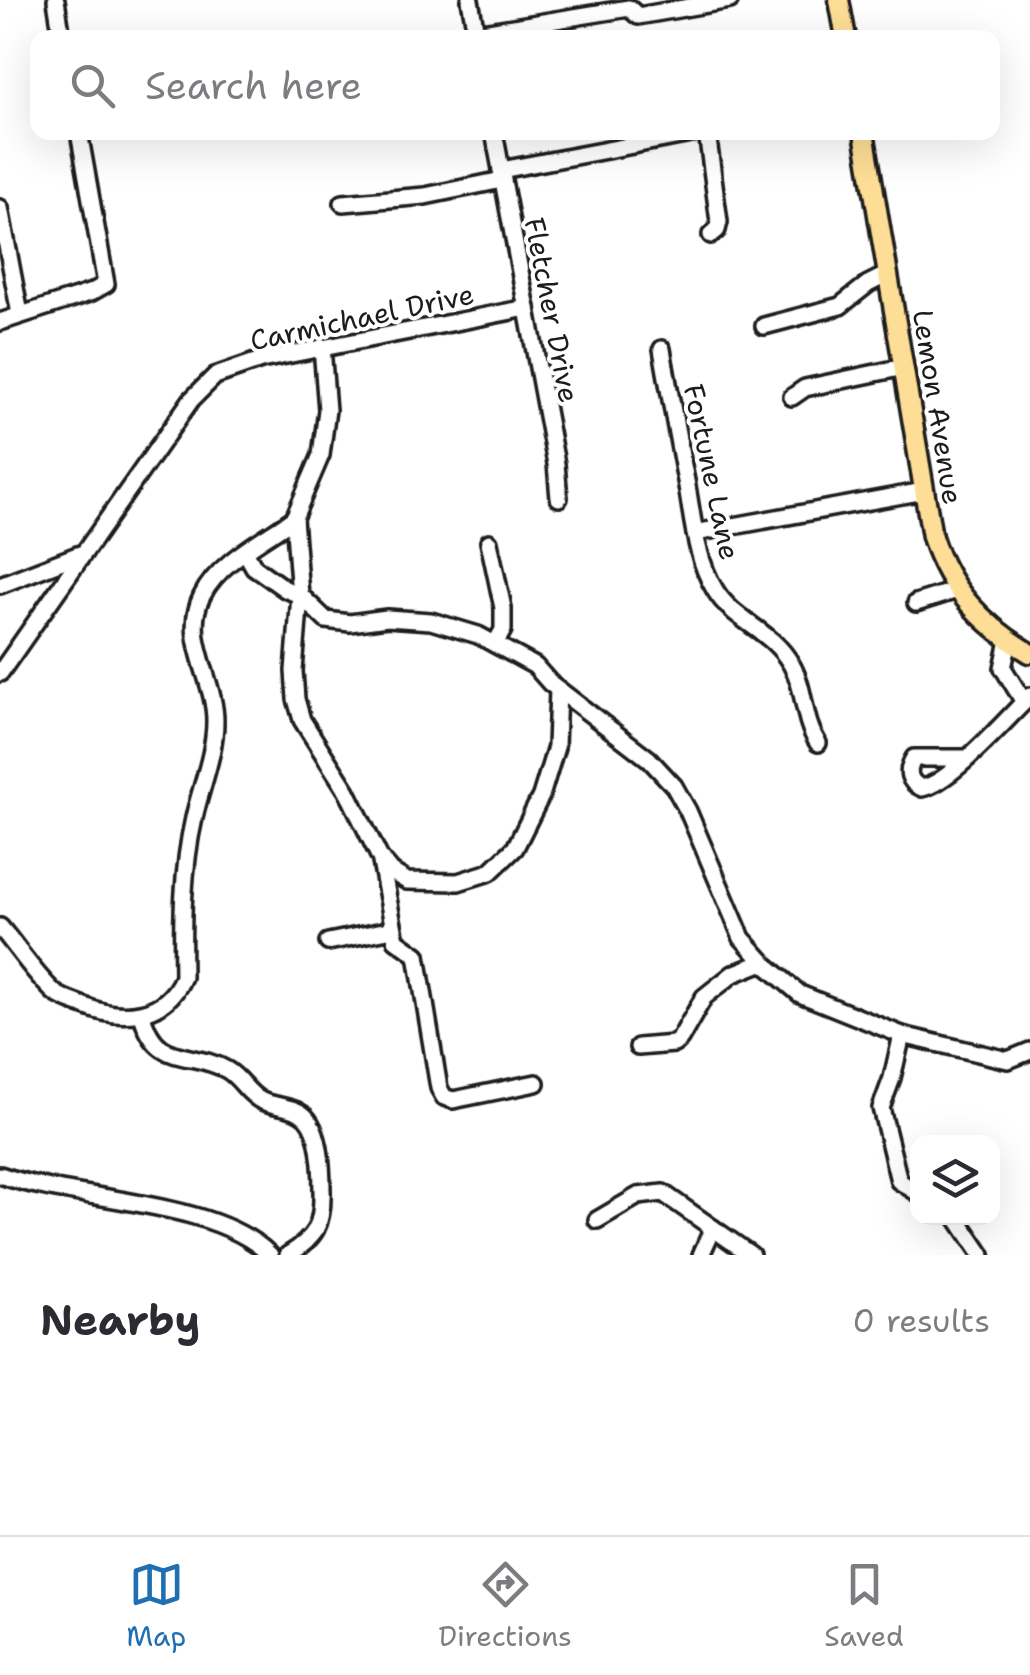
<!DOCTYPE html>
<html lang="en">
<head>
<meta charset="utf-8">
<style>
	:root { --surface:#fff; --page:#f2f2f3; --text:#2b2b33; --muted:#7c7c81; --line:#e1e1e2; --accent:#1f6fb2 }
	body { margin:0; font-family:"Shantell Sans",sans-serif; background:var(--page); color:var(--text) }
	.controls { position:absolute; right:30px; bottom:30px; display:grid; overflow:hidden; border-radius:20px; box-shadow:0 10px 40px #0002 }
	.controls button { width:90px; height:90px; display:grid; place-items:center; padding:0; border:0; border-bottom:2px solid var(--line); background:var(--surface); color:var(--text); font:50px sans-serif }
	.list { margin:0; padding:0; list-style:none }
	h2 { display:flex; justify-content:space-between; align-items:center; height:130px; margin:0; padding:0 40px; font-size:42px }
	h2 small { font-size:32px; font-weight:400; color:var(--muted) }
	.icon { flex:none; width:55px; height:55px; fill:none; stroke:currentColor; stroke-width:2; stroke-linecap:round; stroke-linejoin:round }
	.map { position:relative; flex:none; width:1030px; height:1255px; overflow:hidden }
	.search { position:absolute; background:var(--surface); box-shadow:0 10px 40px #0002; left:30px; right:30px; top:30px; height:110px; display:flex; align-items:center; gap:25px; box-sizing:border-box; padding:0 35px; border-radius:20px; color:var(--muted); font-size:38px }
	.sheet { height:280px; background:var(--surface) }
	nav { display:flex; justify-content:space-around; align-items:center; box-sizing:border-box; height:140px; border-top:2px solid var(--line); background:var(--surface); font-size:28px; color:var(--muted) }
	nav a { display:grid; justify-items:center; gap:5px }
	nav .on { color:var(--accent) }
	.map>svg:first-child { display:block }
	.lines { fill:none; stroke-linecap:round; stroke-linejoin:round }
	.minor-casing { stroke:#1c1c1c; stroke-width:22 }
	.major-casing { stroke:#1c1c1c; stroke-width:25 }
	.minor { stroke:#fff; stroke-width:15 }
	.major { stroke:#fedd96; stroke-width:18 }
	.labels { text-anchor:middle; stroke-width:8; stroke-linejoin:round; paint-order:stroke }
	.street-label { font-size:28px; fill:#1c1c1c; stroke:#fff }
</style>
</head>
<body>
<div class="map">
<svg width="1030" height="1255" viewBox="0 0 1030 1255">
	<rect width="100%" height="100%" fill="#fff"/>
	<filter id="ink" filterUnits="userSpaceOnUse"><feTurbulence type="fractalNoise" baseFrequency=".01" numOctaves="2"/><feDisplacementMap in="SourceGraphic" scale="20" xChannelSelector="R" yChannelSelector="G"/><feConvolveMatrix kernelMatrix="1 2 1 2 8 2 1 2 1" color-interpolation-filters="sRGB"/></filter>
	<g filter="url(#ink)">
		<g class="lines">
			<g class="minor-casing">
				<g id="minor">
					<path d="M 56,0 L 62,38"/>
					<path d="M 470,0 L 477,38"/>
					<path d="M 446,38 L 629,8 L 638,16 L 730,0"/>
					<path d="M 494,132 L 556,464 L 559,498"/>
					<path d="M 707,132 L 719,222 L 717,230 L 711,235"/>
					<path d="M 501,170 L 702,132"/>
					<path d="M 343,203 L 425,196 L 502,180"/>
					<path d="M 0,208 L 20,314"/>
					<path d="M 0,322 L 92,292 L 106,284 L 79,132"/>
					<path d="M 764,326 L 840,306 L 868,284 L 888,274"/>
					<path d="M 322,347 L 327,410 L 321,455 L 294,518 L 300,595 L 294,671 L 296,699 L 302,720 L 347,791 L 380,858 L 392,872 L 407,881 L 458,882 L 490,872 L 515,848 L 541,796 L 556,747 L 558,689"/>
					<path d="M 662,349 C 670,395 678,440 687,486 C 693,520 696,559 715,590 C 734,622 771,629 791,664 C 806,689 802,719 818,743"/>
					<path d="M 792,397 L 805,388 L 904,367"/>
					<path d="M 695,533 L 924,491"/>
					<path d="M 489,542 L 503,608 L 503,630 L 495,644"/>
					<path d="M 246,553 L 254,567 L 285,589 L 300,595 L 326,620 L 350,623 L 387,618 L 431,621 L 478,635 L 535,666 L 550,683 L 649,759 L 674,786 L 688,811 L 742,938 L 767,966 L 800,994 L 902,1035 L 1008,1060 L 1030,1051"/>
					<path d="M 0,585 L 80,554"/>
					<path d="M 916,603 L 957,590"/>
					<path d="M 1009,640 L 1003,668 L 1024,702"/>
					<path d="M 0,673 L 191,400 L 215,376 L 261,360 L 527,308"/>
					<path d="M 966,758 L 914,758 C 906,771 908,782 922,788 C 951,783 1007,718 1030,696"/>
					<path d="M 381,862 L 396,940 L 417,955 L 439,1088 L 444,1097 L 453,1100 L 536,1083"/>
					<path d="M 0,927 C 18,948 35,975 55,993 C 63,999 75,1002 84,1006 C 121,1021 165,1019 183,977 C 182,924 182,870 194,818 C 201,786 215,754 215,721 C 215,678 181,638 202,596 C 218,562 265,539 294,518"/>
					<path d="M 328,942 L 393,929"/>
					<path d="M 142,1015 C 157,1069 190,1049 227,1070 C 241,1078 247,1094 262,1101 C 273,1106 288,1106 299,1112 C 321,1123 322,1169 322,1191 C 323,1224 316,1238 288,1255"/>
					<path d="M 902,1035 L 892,1078 L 881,1108 L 899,1181 L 918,1193"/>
					<path d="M 638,1047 L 674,1044 L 680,1039 L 704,997 L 733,974 L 763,962"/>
					<path d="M 0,1175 C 77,1202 214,1199 270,1255"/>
					<path d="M 957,1218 L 982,1255"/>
					<path d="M 597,1220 L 638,1196 L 663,1193 L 751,1255"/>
					<path d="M 701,1255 L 713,1228"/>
				</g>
			</g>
			<g class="major-casing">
				<g id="major">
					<path d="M 839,0 L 846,38"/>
					<path d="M 864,132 L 932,537 C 949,590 983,625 1030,653"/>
				</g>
			</g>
			<use href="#minor" class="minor"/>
			<use href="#major" class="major"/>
		</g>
	</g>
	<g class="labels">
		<g class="street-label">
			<text transform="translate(552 310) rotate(79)" y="10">Fletcher Drive</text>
			<text transform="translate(362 317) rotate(-12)" y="10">Carmichael Drive</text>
			<text transform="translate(938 407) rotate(81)" y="10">Lemon Avenue</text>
			<text transform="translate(712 472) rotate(78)" y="10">Fortune Lane</text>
		</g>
	</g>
</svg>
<div class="controls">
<button><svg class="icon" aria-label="layers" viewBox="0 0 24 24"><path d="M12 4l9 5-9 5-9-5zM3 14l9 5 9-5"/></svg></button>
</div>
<div class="search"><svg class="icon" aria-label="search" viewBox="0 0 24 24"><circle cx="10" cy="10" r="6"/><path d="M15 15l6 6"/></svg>Search here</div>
</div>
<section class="sheet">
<h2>Nearby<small>0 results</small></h2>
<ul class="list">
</ul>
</section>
<nav>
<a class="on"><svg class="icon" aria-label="map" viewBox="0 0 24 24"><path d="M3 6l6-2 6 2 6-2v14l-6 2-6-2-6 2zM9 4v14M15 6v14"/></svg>Map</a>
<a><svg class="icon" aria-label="directions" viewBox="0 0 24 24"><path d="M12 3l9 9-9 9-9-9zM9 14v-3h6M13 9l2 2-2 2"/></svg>Directions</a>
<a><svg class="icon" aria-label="saved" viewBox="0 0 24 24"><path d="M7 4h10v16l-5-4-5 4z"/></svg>Saved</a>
</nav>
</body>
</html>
